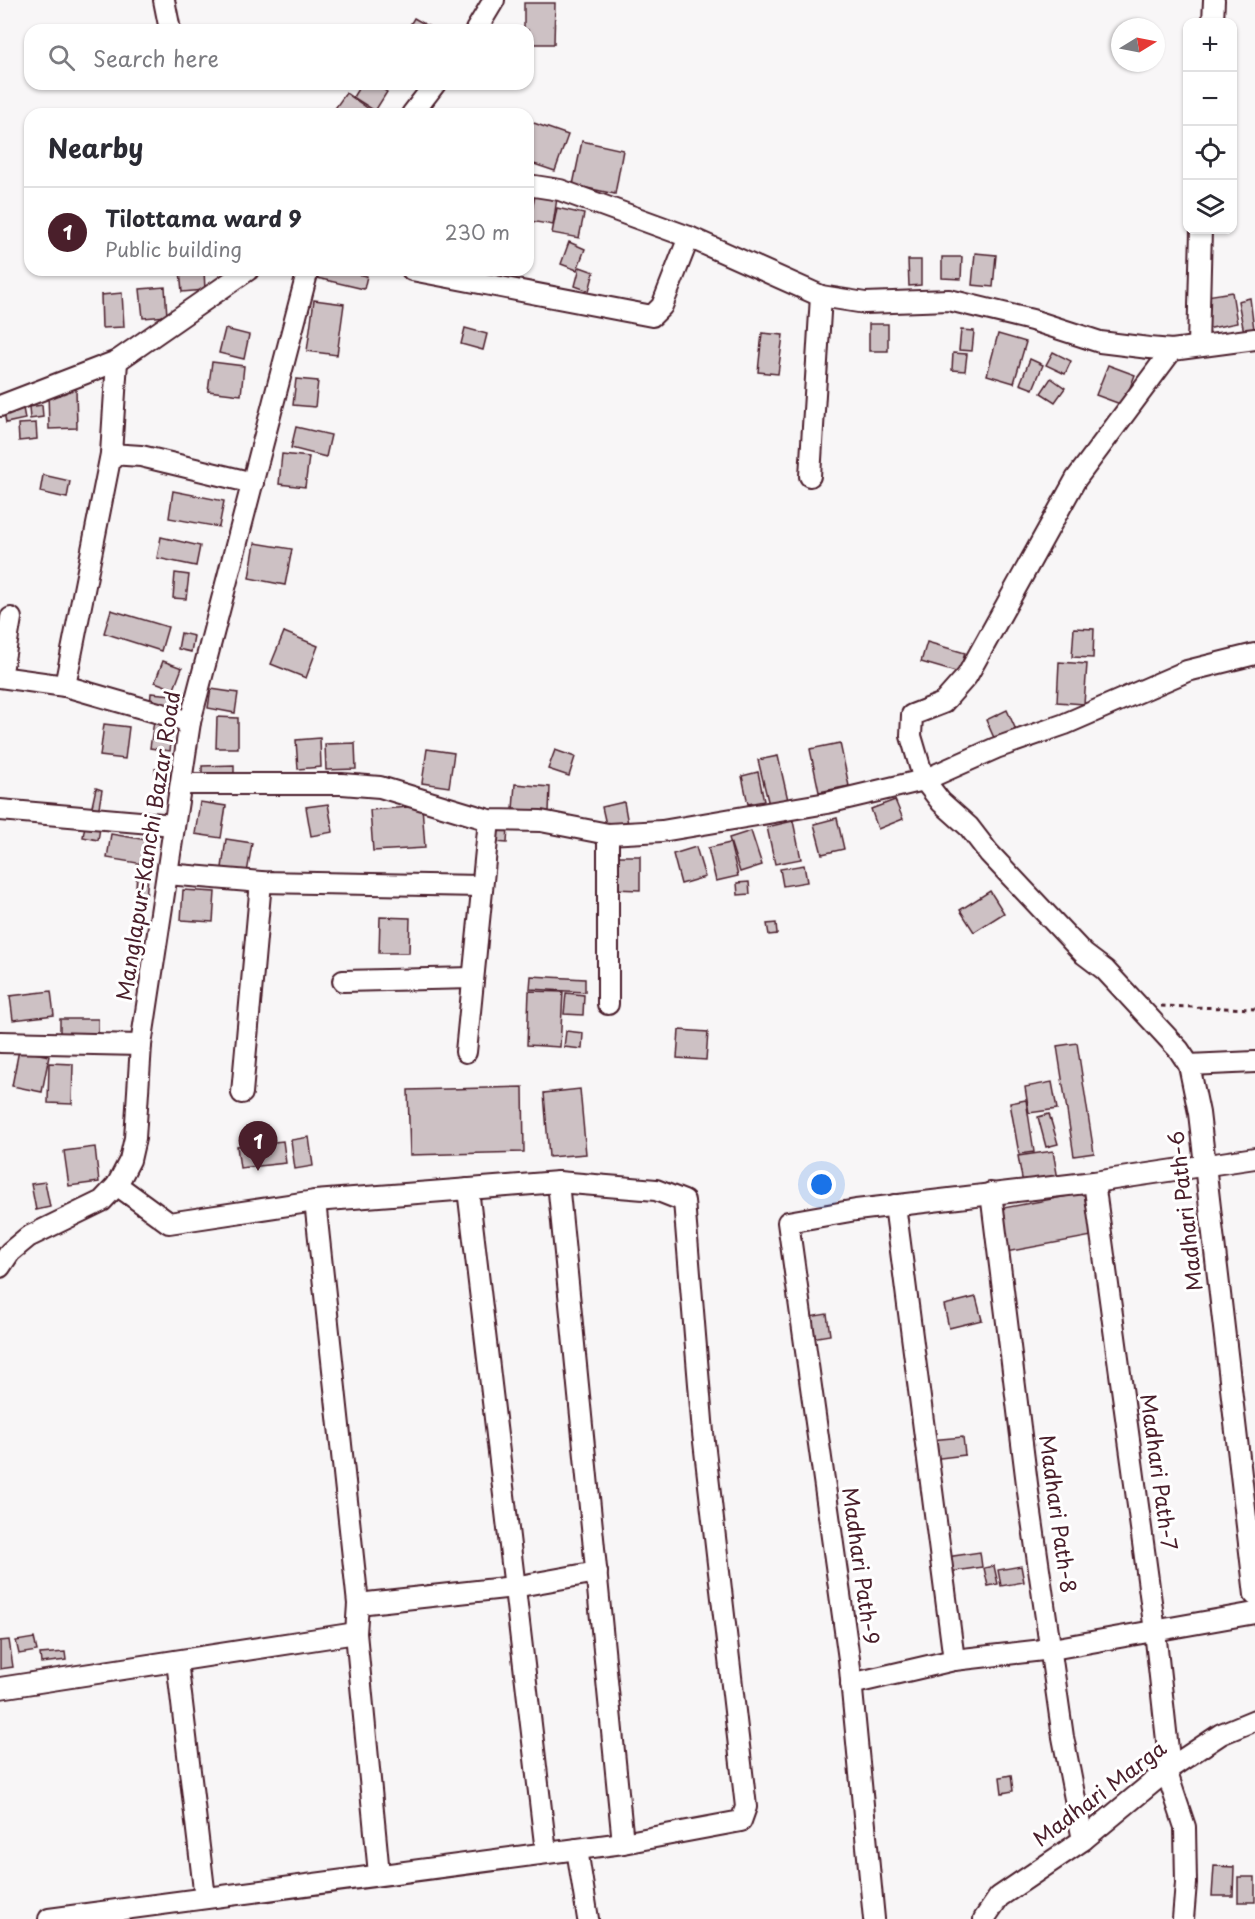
<!DOCTYPE html>
<html lang="en">
<head>
<meta charset="utf-8">
<style>
	:root { --surface:#fff; --page:#f2f2f3; --text:#2b2b33; --muted:#7c7c81; --line:#e1e1e2; --accent:#4a1f2b }
	body { margin:0; font-family:"Playpen Sans",sans-serif; background:var(--page); color:var(--text) }
	.controls { position:absolute; right:18px; top:18px; display:grid; overflow:hidden; border-radius:12px; box-shadow:0 2px 4px #0004 }
	.controls button { width:54px; height:54px; display:grid; place-items:center; padding:0; border:0; border-bottom:2px solid var(--line); background:var(--surface); color:var(--text); font:30px sans-serif }
	.compass { position:absolute; left:1111px; top:18px; width:54px; height:54px; border-radius:50%; background:var(--surface); box-shadow:0 2px 4px #0004; rotate:80deg }
	.you { position:absolute; left:822px; top:1185px; width:21px; height:21px; margin:-15px; border:4px solid #fff; border-radius:50%; background:#1a73e8; box-shadow:0 0 0 9px #1a73e833 }
	.badge { display:grid; place-items:center; width:39px; height:39px; border-radius:50%; background:var(--accent); color:#fff; font-size:20px; font-weight:700 }
	.pin { position:absolute; translate:-50% -50px; filter:drop-shadow(0 2px 3px #0008) }
	.pin::after { content:''; position:absolute; top:32px; width:21px; height:18px; background:inherit; clip-path:polygon(0 0,100% 0,50% 100%) }
	.list { margin:0; padding:0; list-style:none }
	h2 { display:flex; justify-content:space-between; align-items:center; height:78px; margin:0; padding:0 24px; font-size:26px }
	h2 small { font-size:20px; font-weight:400; color:var(--muted) }
	.list li { display:grid; grid-template-columns:39px 1fr auto; gap:18px; align-items:center; box-sizing:border-box; height:90px; padding:0 24px; border-top:2px solid var(--line) }
	.list b { display:block; font-size:22px; white-space:nowrap }
	.list p { margin:0; font-size:20px; white-space:nowrap; color:var(--muted) }
	.list em { font-size:20px; font-style:normal; color:var(--muted) }
	.icon { flex:none; width:33px; height:33px; fill:none; stroke:currentColor; stroke-width:2; stroke-linecap:round; stroke-linejoin:round }
	.map { position:relative; flex:none; width:1255px; height:1919px; overflow:hidden }
	.search { position:absolute; background:var(--surface); box-shadow:0 2px 4px #0004; left:24px; top:24px; width:510px; height:66px; display:flex; align-items:center; gap:15px; box-sizing:border-box; padding:0 21px; border-radius:18px; color:var(--muted); font-size:22px }
	.panel { position:absolute; background:var(--surface); box-shadow:0 2px 4px #0004; left:24px; top:108px; width:510px; height:168px; border-radius:18px }
	.map>svg:first-child { display:block }
	.building { fill:#cdc1c4; stroke:#4a1f2b; stroke-width:1.5 }
	.lines { fill:none; stroke-linecap:round; stroke-linejoin:round }
	.minor-casing { stroke:#4a1f2b; stroke-width:24 }
	.path { stroke:#4a1f2b; stroke-width:3; stroke-dasharray:4.5 4.5; stroke-linecap:butt }
	.minor { stroke:#fff; stroke-width:20 }
	.labels { text-anchor:middle; stroke-width:6; stroke-linejoin:round; paint-order:stroke }
	.street-label { font-size:21px; fill:#4a1f2b; stroke:#fff }
</style>
</head>
<body>
<div class="map">
<svg width="1255" height="1919" viewBox="0 0 1255 1919">
	<rect width="100%" height="100%" fill="#f8f6f7"/>
	<filter id="ink" filterUnits="userSpaceOnUse"><feTurbulence type="fractalNoise" baseFrequency=".0167" numOctaves="2"/><feDisplacementMap in="SourceGraphic" scale="12" xChannelSelector="R" yChannelSelector="G"/><feConvolveMatrix kernelMatrix="1 2 1 2 8 2 1 2 1" color-interpolation-filters="sRGB"/></filter>
	<g filter="url(#ink)">
		<g class="building">
			<path d="M 524,3 L 555,3 L 554,44 L 528,44 L 528,30 L 524,30 Z"/>
			<path d="M 414,18 L 435,30 L 407,30 Z"/>
			<path d="M 361,84 L 375,84 L 387,92 L 375,111 L 353,97 Z"/>
			<path d="M 346,93 L 373,112 L 371,114 L 331,114 Z"/>
			<path d="M 528,121 L 568,135 L 555,171 L 528,162 Z"/>
			<path d="M 582,141 L 623,150 L 615,194 L 573,185 Z"/>
			<path d="M 535,195 L 557,198 L 553,225 L 530,221 Z"/>
			<path d="M 557,208 L 584,214 L 579,238 L 552,233 Z"/>
			<path d="M 569,242 L 585,249 L 577,270 L 561,264 Z"/>
			<path d="M 975,253 L 996,255 L 993,287 L 972,285 Z"/>
			<path d="M 942,257 L 962,257 L 961,279 L 942,278 Z"/>
			<path d="M 908,260 L 921,260 L 921,285 L 909,286 Z"/>
			<path d="M 580,267 L 594,272 L 589,291 L 575,286 Z"/>
			<path d="M 180,270 L 204,270 L 205,290 L 182,292 Z"/>
			<path d="M 319,270 L 338,270 L 367,276 L 364,289 L 317,278 Z"/>
			<path d="M 165,287 L 167,316 L 143,318 L 140,289 Z"/>
			<path d="M 1232,292 L 1237,323 L 1206,329 L 1200,297 Z"/>
			<path d="M 122,293 L 124,327 L 102,328 L 101,295 Z"/>
			<path d="M 1250,298 L 1255,337 L 1245,338 L 1238,301 Z"/>
			<path d="M 314,300 L 344,304 L 337,355 L 307,351 Z"/>
			<rect x="869" y="324" width="19" height="27"/>
			<path d="M 465,328 L 487,334 L 483,350 L 461,344 Z"/>
			<path d="M 225,329 L 249,335 L 244,359 L 219,353 Z"/>
			<path d="M 961,330 L 974,331 L 972,351 L 959,350 Z"/>
			<path d="M 762,333 L 783,335 L 778,374 L 758,372 Z"/>
			<path d="M 998,334 L 1026,342 L 1014,383 L 987,375 Z"/>
			<path d="M 1053,352 L 1071,361 L 1065,374 L 1046,365 Z"/>
			<path d="M 953,353 L 967,354 L 965,371 L 952,370 Z"/>
			<path d="M 1030,359 L 1043,365 L 1033,389 L 1020,384 Z"/>
			<path d="M 212,362 L 244,366 L 241,395 L 208,391 Z"/>
			<path d="M 1108,365 L 1135,375 L 1123,405 L 1096,395 Z"/>
			<path d="M 1051,378 L 1065,388 L 1055,402 L 1041,393 Z"/>
			<path d="M 296,379 L 318,381 L 315,407 L 293,405 Z"/>
			<path d="M 76,389 L 77,428 L 49,429 L 48,390 Z"/>
			<path d="M 42,405 L 43,417 L 30,419 L 29,407 Z"/>
			<path d="M 23,408 L 25,419 L 6,423 L 4,412 Z"/>
			<path d="M 36,423 L 37,439 L 19,441 L 18,424 Z"/>
			<path d="M 296,427 L 331,435 L 326,457 L 291,448 Z"/>
			<path d="M 282,454 L 309,457 L 305,487 L 279,484 Z"/>
			<path d="M 43,475 L 70,481 L 67,498 L 40,492 Z"/>
			<path d="M 173,491 L 224,501 L 219,527 L 169,518 Z"/>
			<path d="M 161,537 L 200,546 L 196,566 L 157,558 Z"/>
			<path d="M 255,543 L 292,549 L 285,585 L 249,578 Z"/>
			<path d="M 175,573 L 189,575 L 186,599 L 173,598 Z"/>
			<path d="M 111,610 L 168,627 L 161,651 L 104,633 Z"/>
			<path d="M 1074,628 L 1094,629 L 1093,658 L 1072,657 Z"/>
			<path d="M 284,632 L 318,646 L 306,678 L 271,664 Z"/>
			<path d="M 181,633 L 194,636 L 191,652 L 178,649 Z"/>
			<path d="M 927,642 L 965,653 L 959,673 L 921,662 Z"/>
			<path d="M 163,661 L 182,668 L 174,689 L 155,682 Z"/>
			<path d="M 1059,662 L 1087,664 L 1084,704 L 1057,702 Z"/>
			<path d="M 211,689 L 238,693 L 235,713 L 208,708 Z"/>
			<path d="M 151,693 L 173,695 L 171,709 L 150,707 Z"/>
			<path d="M 1007,710 L 1016,730 L 995,740 L 986,720 Z"/>
			<path d="M 217,717 L 238,718 L 238,748 L 216,748 Z"/>
			<path d="M 154,721 L 173,724 L 170,751 L 150,748 Z"/>
			<path d="M 104,724 L 129,727 L 125,759 L 100,756 Z"/>
			<path d="M 320,738 L 321,767 L 298,769 L 296,740 Z"/>
			<path d="M 355,743 L 356,769 L 326,770 L 325,744 Z"/>
			<path d="M 840,743 L 849,786 L 819,792 L 810,749 Z"/>
			<path d="M 427,749 L 454,753 L 449,787 L 422,783 Z"/>
			<path d="M 555,750 L 575,757 L 569,776 L 548,769 Z"/>
			<path d="M 778,756 L 788,800 L 769,805 L 758,760 Z"/>
			<path d="M 234,765 L 234,779 L 202,779 L 202,766 Z"/>
			<path d="M 168,767 L 170,783 L 157,785 L 155,769 Z"/>
			<path d="M 758,772 L 764,801 L 748,804 L 742,776 Z"/>
			<path d="M 515,784 L 550,787 L 549,812 L 513,809 Z"/>
			<path d="M 96,788 L 102,790 L 98,813 L 91,811 Z"/>
			<path d="M 895,800 L 903,819 L 878,829 L 871,809 Z"/>
			<path d="M 200,802 L 226,806 L 221,838 L 195,834 Z"/>
			<path d="M 624,802 L 628,824 L 607,829 L 602,807 Z"/>
			<path d="M 328,804 L 333,832 L 311,836 L 306,807 Z"/>
			<path d="M 422,806 L 425,848 L 373,851 L 370,810 Z"/>
			<path d="M 837,818 L 844,849 L 822,854 L 814,824 Z"/>
			<path d="M 793,821 L 801,859 L 775,864 L 767,827 Z"/>
			<path d="M 85,825 L 100,828 L 98,840 L 83,837 Z"/>
			<path d="M 496,826 L 508,827 L 507,843 L 495,842 Z"/>
			<path d="M 751,831 L 762,865 L 740,872 L 729,838 Z"/>
			<path d="M 111,834 L 147,840 L 143,864 L 107,858 Z"/>
			<path d="M 226,839 L 252,843 L 246,879 L 221,875 Z"/>
			<path d="M 730,843 L 738,876 L 716,881 L 708,848 Z"/>
			<path d="M 696,847 L 705,877 L 681,884 L 673,854 Z"/>
			<path d="M 613,856 L 640,856 L 640,890 L 613,889 Z"/>
			<path d="M 804,865 L 807,882 L 783,886 L 780,869 Z"/>
			<path d="M 137,875 L 148,876 L 146,898 L 135,897 Z"/>
			<path d="M 749,882 L 750,894 L 738,895 L 737,883 Z"/>
			<path d="M 183,890 L 215,892 L 213,922 L 181,920 Z"/>
			<path d="M 990,891 L 1004,913 L 974,932 L 960,910 Z"/>
			<path d="M 380,917 L 410,918 L 409,953 L 379,953 Z"/>
			<path d="M 776,923 L 777,934 L 769,935 L 767,924 Z"/>
			<path d="M 531,976 L 585,979 L 585,992 L 530,989 Z"/>
			<path d="M 51,991 L 54,1015 L 13,1020 L 10,996 Z"/>
			<path d="M 529,991 L 563,992 L 560,1047 L 527,1045 Z"/>
			<path d="M 566,993 L 584,995 L 583,1015 L 564,1014 Z"/>
			<rect x="60" y="1019" width="38" height="16"/>
			<path d="M 679,1030 L 708,1032 L 706,1060 L 677,1058 Z"/>
			<path d="M 566,1031 L 583,1033 L 582,1049 L 564,1047 Z"/>
			<path d="M 1077,1043 L 1094,1153 L 1074,1156 L 1057,1046 Z"/>
			<path d="M 19,1050 L 49,1056 L 42,1092 L 12,1086 Z"/>
			<path d="M 49,1063 L 73,1064 L 72,1104 L 48,1103 Z"/>
			<path d="M 1052,1082 L 1057,1109 L 1029,1113 L 1025,1087 Z"/>
			<path d="M 523,1087 L 524,1152 L 410,1155 L 408,1090 Z"/>
			<path d="M 580,1089 L 586,1154 L 549,1157 L 544,1093 Z"/>
			<path d="M 1026,1100 L 1034,1152 L 1019,1154 L 1010,1103 Z"/>
			<path d="M 1049,1114 L 1058,1144 L 1046,1147 L 1038,1117 Z"/>
			<path d="M 309,1137 L 313,1166 L 295,1169 L 291,1140 Z"/>
			<path d="M 283,1141 L 286,1163 L 240,1168 L 237,1146 Z"/>
			<path d="M 95,1147 L 99,1182 L 69,1186 L 64,1151 Z"/>
			<path d="M 1053,1151 L 1058,1179 L 1023,1184 L 1018,1156 Z"/>
			<path d="M 45,1182 L 50,1207 L 36,1210 L 31,1184 Z"/>
			<path d="M 1084,1193 L 1092,1236 L 1006,1252 L 998,1209 Z"/>
			<path d="M 976,1297 L 982,1320 L 949,1328 L 944,1305 Z"/>
			<path d="M 827,1314 L 830,1335 L 812,1338 L 809,1317 Z"/>
			<path d="M 963,1437 L 965,1455 L 932,1459 L 930,1440 Z"/>
			<path d="M 980,1552 L 982,1567 L 949,1572 L 947,1557 Z"/>
			<path d="M 994,1566 L 998,1584 L 988,1586 L 984,1568 Z"/>
			<path d="M 1021,1566 L 1024,1582 L 1001,1586 L 998,1570 Z"/>
			<path d="M 34,1638 L 37,1651 L 19,1654 L 16,1641 Z"/>
			<path d="M 9,1640 L 13,1667 L 0,1669 L 0,1641 Z"/>
			<path d="M 65,1652 L 66,1660 L 41,1663 L 40,1654 Z"/>
			<path d="M 1011,1775 L 1013,1791 L 1002,1793 L 1000,1777 Z"/>
			<path d="M 1214,1866 L 1234,1867 L 1233,1896 L 1212,1896 Z"/>
			<rect x="1238" y="1877" width="17" height="25"/>
		</g>
		<g class="lines">
			<g class="minor-casing">
				<g id="minor">
					<path d="M 164,0 L 170,30"/>
					<path d="M 1213,22 L 1214,0"/>
					<path d="M 476,30 L 494,0"/>
					<path d="M 412,114 L 435,84"/>
					<path d="M 528,185 L 560,190 L 689,237 L 821,296 L 865,303 L 949,300 L 1032,320 L 1100,342 L 1149,348 L 1172,350 L 1255,339"/>
					<path d="M 412,270 L 652,316 L 662,306 L 689,237"/>
					<path d="M 1198,346 L 1201,230"/>
					<path d="M 1172,350 L 1076,479 L 967,676 L 943,703 L 912,715 L 911,736 L 924,780 L 941,802 L 969,827 L 989,853 L 1084,954 L 1105,970 L 1179,1050 L 1189,1065 L 1199,1113 L 1255,1595"/>
					<path d="M 117,361 L 111,454 L 141,456 L 253,483"/>
					<path d="M 0,406 L 117,361 L 248,270"/>
					<path d="M 810,476 L 821,296"/>
					<path d="M 0,677 L 65,686 L 190,722"/>
					<path d="M 1,677 L 11,618"/>
					<path d="M 65,686 L 111,454"/>
					<path d="M 181,784 L 342,784 L 380,787 L 489,820 L 541,821 L 608,834 L 662,831 L 827,803 L 924,780 L 996,748 L 1065,724 L 1187,671 L 1255,654"/>
					<path d="M 0,810 L 174,825"/>
					<path d="M 167,874 L 261,882 L 482,886"/>
					<path d="M 343,981 L 473,978"/>
					<path d="M 608,1004 L 608,834"/>
					<path d="M 0,1042 L 141,1045"/>
					<path d="M 466,1052 L 489,820"/>
					<path d="M 1189,1065 L 1255,1062"/>
					<path d="M 242,1093 L 261,882"/>
					<path d="M 558,1182 L 623,1843"/>
					<path d="M 1094,1182 L 1155,1631 L 1170,1768"/>
					<path d="M 468,1189 L 546,1852"/>
					<path d="M 991,1193 L 1028,1492 L 1063,1737 L 1083,1840"/>
					<path d="M 315,1201 L 358,1604 L 356,1633 L 379,1874"/>
					<path d="M 895,1205 L 954,1660"/>
					<path d="M 0,1267 L 10,1252 L 28,1237 L 102,1201 L 117,1185 L 130,1160 L 135,1138 L 141,1045 L 190,722 L 308,270"/>
					<path d="M 358,1604 L 514,1587 L 597,1572"/>
					<path d="M 177,1661 L 205,1898"/>
					<path d="M 851,1684 L 954,1660 L 1052,1649 L 1255,1613"/>
					<path d="M 0,1688 L 356,1633"/>
					<path d="M 1167,1773 L 1185,1827 L 1186,1883 L 1183,1919"/>
					<path d="M 577,1849 L 588,1919"/>
					<path d="M 49,1919 L 623,1843 L 741,1821 L 746,1807 L 703,1433 L 684,1201 L 656,1190 L 558,1182 L 315,1201 L 169,1223 L 117,1185"/>
					<path d="M 874,1919 L 849,1659 L 788,1222 L 856,1210 L 1094,1182 L 1255,1158"/>
					<path d="M 984,1919 L 999,1897 L 1083,1840 L 1170,1768 L 1221,1734 L 1255,1720"/>
				</g>
			</g>
			<path class="path" d="M 1161,1006 L 1255,1009"/>
			<use href="#minor" class="minor"/>
		</g>
	</g>
	<g class="labels">
		<g class="street-label">
			<text transform="translate(149 846) rotate(-81)" y="7">Manglapur-Kanchi Bazar Road</text>
			<text transform="translate(1186 1211) rotate(-97)" y="7">Madhari Path-6</text>
			<text transform="translate(1158 1472) rotate(82)" y="7">Madhari Path-7</text>
			<text transform="translate(1057 1514) rotate(82)" y="7">Madhari Path-8</text>
			<text transform="translate(860 1566) rotate(82)" y="7">Madhari Path-9</text>
			<text transform="translate(1100 1794) rotate(-37)" y="7">Madhari Marga</text>
		</g>
	</g>
</svg>
<div class="controls">
<button>+</button>
<button>−</button>
<button><svg class="icon" aria-label="locate" viewBox="0 0 24 24"><circle cx="12" cy="12" r="6"/><path d="M12 2v4M12 18v4M2 12h4M18 12h4"/></svg></button>
<button><svg class="icon" aria-label="layers" viewBox="0 0 24 24"><path d="M12 4l9 5-9 5-9-5zM3 14l9 5 9-5"/></svg></button>
</div>
<svg class="compass" viewBox="-18 -18 36 36"><path d="M0-13l5 13h-10z" fill="#e53935"/><path d="M0 13l5-13h-10z" fill="#7c7c81"/></svg>
<div class="you"></div>
<div class="pin badge" style="left:258px;top:1171px">1</div>
<div class="search"><svg class="icon" aria-label="search" viewBox="0 0 24 24"><circle cx="10" cy="10" r="6"/><path d="M15 15l6 6"/></svg>Search here</div>
<section class="panel">
<h2>Nearby<small></small></h2>
<ul class="list">
<li><span class="badge">1</span><div><b>Tilottama ward 9</b><p>Public building</p></div><em>230 m</em></li>
</ul>
</section>
</div>
</body>
</html>
